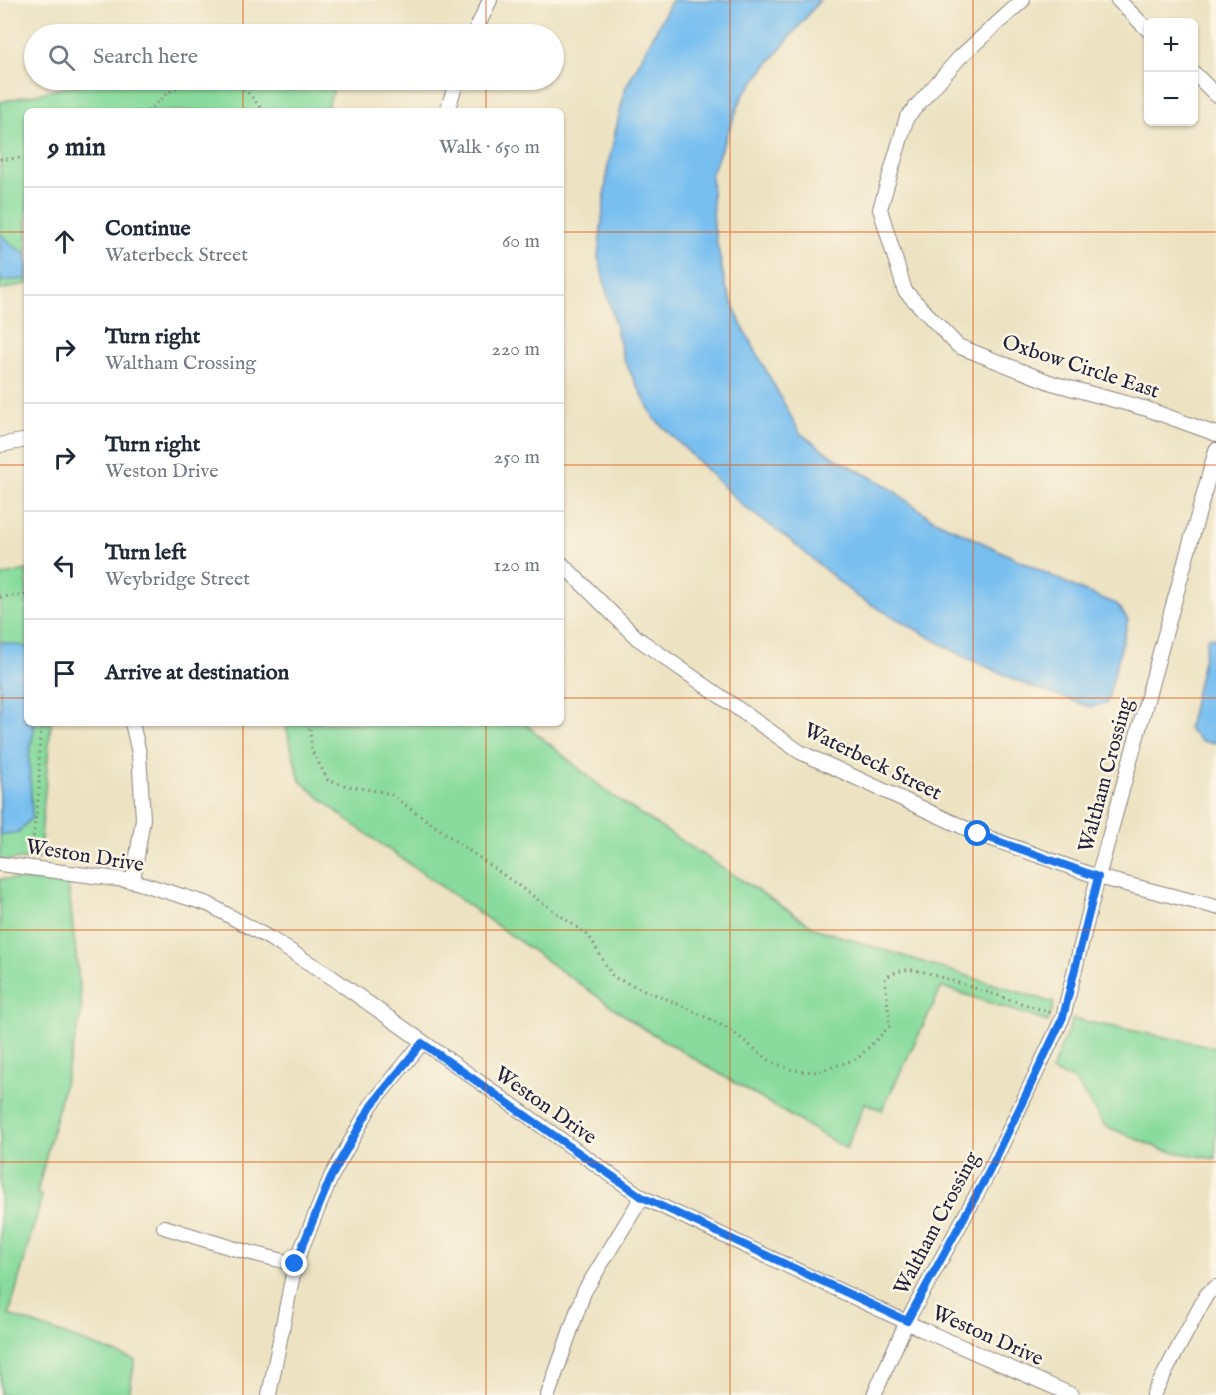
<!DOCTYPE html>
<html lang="en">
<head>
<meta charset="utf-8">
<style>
	:root { --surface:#fff; --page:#f2f2f3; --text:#1f2937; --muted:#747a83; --line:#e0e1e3 }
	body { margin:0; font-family:"IM FELL English",serif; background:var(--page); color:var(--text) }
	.controls { position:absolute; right:18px; top:18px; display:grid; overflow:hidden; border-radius:9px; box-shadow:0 2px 4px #0004 }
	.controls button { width:54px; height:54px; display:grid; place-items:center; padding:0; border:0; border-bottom:2px solid var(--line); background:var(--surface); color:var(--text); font:30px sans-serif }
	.stop { position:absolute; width:18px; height:18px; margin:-14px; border:4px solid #1a73e8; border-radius:50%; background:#fff }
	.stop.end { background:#1a73e8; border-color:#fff; box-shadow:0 2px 6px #0008 }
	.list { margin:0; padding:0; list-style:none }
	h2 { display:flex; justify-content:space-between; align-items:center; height:78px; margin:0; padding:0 24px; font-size:26px }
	h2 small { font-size:20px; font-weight:400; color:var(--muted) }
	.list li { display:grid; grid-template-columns:39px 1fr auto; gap:18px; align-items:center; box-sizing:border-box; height:108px; padding:0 24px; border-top:2px solid var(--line) }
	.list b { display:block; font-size:22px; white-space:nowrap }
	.list p { margin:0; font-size:20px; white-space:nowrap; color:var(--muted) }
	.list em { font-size:20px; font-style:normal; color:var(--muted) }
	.icon { flex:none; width:33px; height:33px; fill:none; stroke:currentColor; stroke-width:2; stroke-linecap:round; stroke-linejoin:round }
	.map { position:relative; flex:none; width:1216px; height:1395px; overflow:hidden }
	.search { position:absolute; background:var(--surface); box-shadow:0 2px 4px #0004; left:24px; top:24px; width:540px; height:66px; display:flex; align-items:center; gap:15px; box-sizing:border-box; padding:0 21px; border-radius:33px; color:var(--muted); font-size:22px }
	.panel { position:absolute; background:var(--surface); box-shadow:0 2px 4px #0004; left:24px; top:108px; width:540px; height:618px; border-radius:9px }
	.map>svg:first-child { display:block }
	.green { fill:#88db9c; stroke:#557e6c; stroke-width:1.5 }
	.water { fill:#78bff0; stroke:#4d7096; stroke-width:1.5 }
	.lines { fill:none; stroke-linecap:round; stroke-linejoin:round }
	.minor-casing { stroke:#88827f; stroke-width:16 }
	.path { stroke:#88827f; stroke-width:3; stroke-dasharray:1.5 4.5; stroke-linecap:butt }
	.minor { stroke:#fff; stroke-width:14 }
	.route { stroke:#1a73e8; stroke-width:8 }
	.grid { fill:none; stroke:#de560e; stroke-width:1.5; stroke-opacity:0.55 }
	.labels { text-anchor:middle; stroke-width:5; stroke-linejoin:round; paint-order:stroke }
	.street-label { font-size:21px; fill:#22223b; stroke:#fcf5e5 }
</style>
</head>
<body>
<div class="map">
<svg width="1216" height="1395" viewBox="0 0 1216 1395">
	<rect width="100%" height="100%" fill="#fcf5e5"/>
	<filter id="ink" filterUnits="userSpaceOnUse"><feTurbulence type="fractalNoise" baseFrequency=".0167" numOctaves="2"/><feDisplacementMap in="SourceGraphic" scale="12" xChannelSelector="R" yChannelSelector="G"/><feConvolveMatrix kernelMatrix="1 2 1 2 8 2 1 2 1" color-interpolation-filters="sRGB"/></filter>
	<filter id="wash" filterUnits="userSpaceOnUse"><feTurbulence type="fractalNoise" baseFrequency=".008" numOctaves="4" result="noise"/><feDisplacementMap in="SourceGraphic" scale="24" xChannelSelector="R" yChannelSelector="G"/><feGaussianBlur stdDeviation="1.35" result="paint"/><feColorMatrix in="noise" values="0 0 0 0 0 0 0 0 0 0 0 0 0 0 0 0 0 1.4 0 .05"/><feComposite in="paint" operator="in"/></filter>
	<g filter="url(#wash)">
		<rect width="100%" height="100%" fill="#ede3c3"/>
		<g class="green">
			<path d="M 98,80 L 337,80 L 326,111 L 27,111 L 27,284 L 0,290 L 0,102 Z"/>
			<path d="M 27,570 L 27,723 L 51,723 L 39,859 L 0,860 L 0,576 Z"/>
			<path d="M 285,723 L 524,723 L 611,795 L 817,929 L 1054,1003 L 1048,1022 L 942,987 L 882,1110 L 865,1103 L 846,1149 L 641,1027 L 347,820 L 300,781 Z"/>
			<path d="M 0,879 L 68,882 L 82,1011 L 37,1193 L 42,1196 L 9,1315 L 135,1360 L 129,1395 L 0,1395 Z"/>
			<path d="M 1073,1019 L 1216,1047 L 1216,1159 L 1163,1150 L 1105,1126 L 1075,1081 L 1051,1071 Z"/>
		</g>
		<g class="water">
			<path d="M 672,0 L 820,0 L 743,95 L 711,174 L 714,228 L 725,284 L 741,324 L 800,433 L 835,458 L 887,486 L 931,518 L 1081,590 L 1117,604 L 1128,620 L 1107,703 L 1091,707 L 1032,687 L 965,657 L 856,596 L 790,540 L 743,506 L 654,418 L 624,360 L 598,257 L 608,165 L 625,89 Z"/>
			<path d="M 0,233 L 13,246 L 27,254 L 27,279 L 0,281 Z"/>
			<path d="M 1208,637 L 1216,638 L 1216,743 L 1201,741 L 1188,729 Z"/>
			<path d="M 0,642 L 27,647 L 27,723 L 35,723 L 29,756 L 32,817 L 19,832 L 0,835 Z"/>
		</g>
	</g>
	<g filter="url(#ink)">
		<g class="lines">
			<g class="minor-casing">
				<g id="minor">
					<path d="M 1023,0 L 960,57 L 907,117 L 880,209 L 905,291 L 958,346 L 1052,383 L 1147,409 L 1216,434"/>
					<path d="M 1118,0 L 1148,30"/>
					<path d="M 474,34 L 490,0"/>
					<path d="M 1194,73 L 1216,95"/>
					<path d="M 447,111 L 457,80"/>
					<path d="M 0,445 L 27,440"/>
					<path d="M 561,563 L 637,638 L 800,752 L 978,834 L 1098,877 L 1216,907"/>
					<path d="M 132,723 L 139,753 L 143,819 L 133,881"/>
					<path d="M 0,864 L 133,881 L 208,904 L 271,939 L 330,976 L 642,1197 L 921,1329 L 1072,1395"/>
					<path d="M 164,1227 L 232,1248 L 295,1264"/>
					<path d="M 269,1395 L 295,1264 L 331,1177 L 371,1105 L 422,1043"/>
					<path d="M 548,1395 L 584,1292 L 642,1197"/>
					<path d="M 874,1395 L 907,1321 L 989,1172 L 1063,1017 L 1098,877 L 1216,450"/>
					<path d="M 1153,1395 L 1207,1294 L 1216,1287"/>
				</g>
			</g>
			<g class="path">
				<path d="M 147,111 C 155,105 161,97 169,92 C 192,79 214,80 239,83 L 264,111"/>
				<path d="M 0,159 L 27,158"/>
				<path d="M 0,597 L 27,595"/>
				<path d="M 309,723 L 312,751 L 328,780 C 348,788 369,788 390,794 L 589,936 L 613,977 L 685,1007 L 729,1029 L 770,1061 L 792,1070 L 816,1072 L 857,1059 L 890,1026 L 885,978 C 902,968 910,968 928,973 L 1052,1013"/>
				<path d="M 34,855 C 31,832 38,811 39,789 C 40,766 37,746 43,723"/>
			</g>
			<use href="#minor" class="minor"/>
		</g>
	</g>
	<g class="lines" filter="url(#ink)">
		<path class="route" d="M 295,1264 L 331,1177 L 371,1106 L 422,1043 L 642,1197 L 907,1321 L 989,1172 L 1063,1017 L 1098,877 L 978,834"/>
	</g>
	<path class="grid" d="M 243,0 L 243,34M 486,0 L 486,34M 730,0 L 730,1395M 973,0 L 973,1395M 243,80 L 243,111M 486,80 L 486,111M 0,232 L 27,232M 561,232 L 1216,232M 0,465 L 27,465M 561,465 L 1216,465M 0,698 L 27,698M 561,698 L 1216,698M 243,723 L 243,1395M 486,723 L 486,1395M 0,930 L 1216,930M 0,1162 L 1216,1162"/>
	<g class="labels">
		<g class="street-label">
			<text transform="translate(1081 366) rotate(18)" y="7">Oxbow Circle East</text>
			<text transform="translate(873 761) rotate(26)" y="7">Waterbeck Street</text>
			<text transform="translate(1105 775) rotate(-75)" y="7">Waltham Crossing</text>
			<text transform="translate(85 855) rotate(9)" y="7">Weston Drive</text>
			<text transform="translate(546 1105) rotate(35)" y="7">Weston Drive</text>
			<text transform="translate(936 1223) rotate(-62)" y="7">Waltham Crossing</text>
			<text transform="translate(988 1335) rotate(24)" y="7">Weston Drive</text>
		</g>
	</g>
</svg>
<div class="controls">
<button>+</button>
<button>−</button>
</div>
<div class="stop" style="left:978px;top:834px"></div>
<div class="stop end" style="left:295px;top:1264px"></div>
<div class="search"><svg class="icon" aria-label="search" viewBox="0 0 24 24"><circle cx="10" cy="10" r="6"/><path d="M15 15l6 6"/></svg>Search here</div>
<section class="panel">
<h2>9 min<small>Walk · 650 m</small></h2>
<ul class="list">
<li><svg class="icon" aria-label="ahead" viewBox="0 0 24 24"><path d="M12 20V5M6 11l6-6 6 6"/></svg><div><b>Continue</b><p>Waterbeck Street</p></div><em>60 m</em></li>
<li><svg class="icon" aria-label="right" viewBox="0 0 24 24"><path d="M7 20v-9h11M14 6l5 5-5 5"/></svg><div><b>Turn right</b><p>Waltham Crossing</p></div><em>220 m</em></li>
<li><svg class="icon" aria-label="right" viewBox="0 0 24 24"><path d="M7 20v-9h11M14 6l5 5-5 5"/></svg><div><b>Turn right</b><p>Weston Drive</p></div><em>250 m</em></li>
<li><svg class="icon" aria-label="left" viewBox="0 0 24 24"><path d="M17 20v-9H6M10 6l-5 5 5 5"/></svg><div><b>Turn left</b><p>Weybridge Street</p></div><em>120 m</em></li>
<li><svg class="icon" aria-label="arrive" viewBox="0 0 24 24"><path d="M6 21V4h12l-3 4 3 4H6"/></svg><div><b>Arrive at destination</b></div></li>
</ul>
</section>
</div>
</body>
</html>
